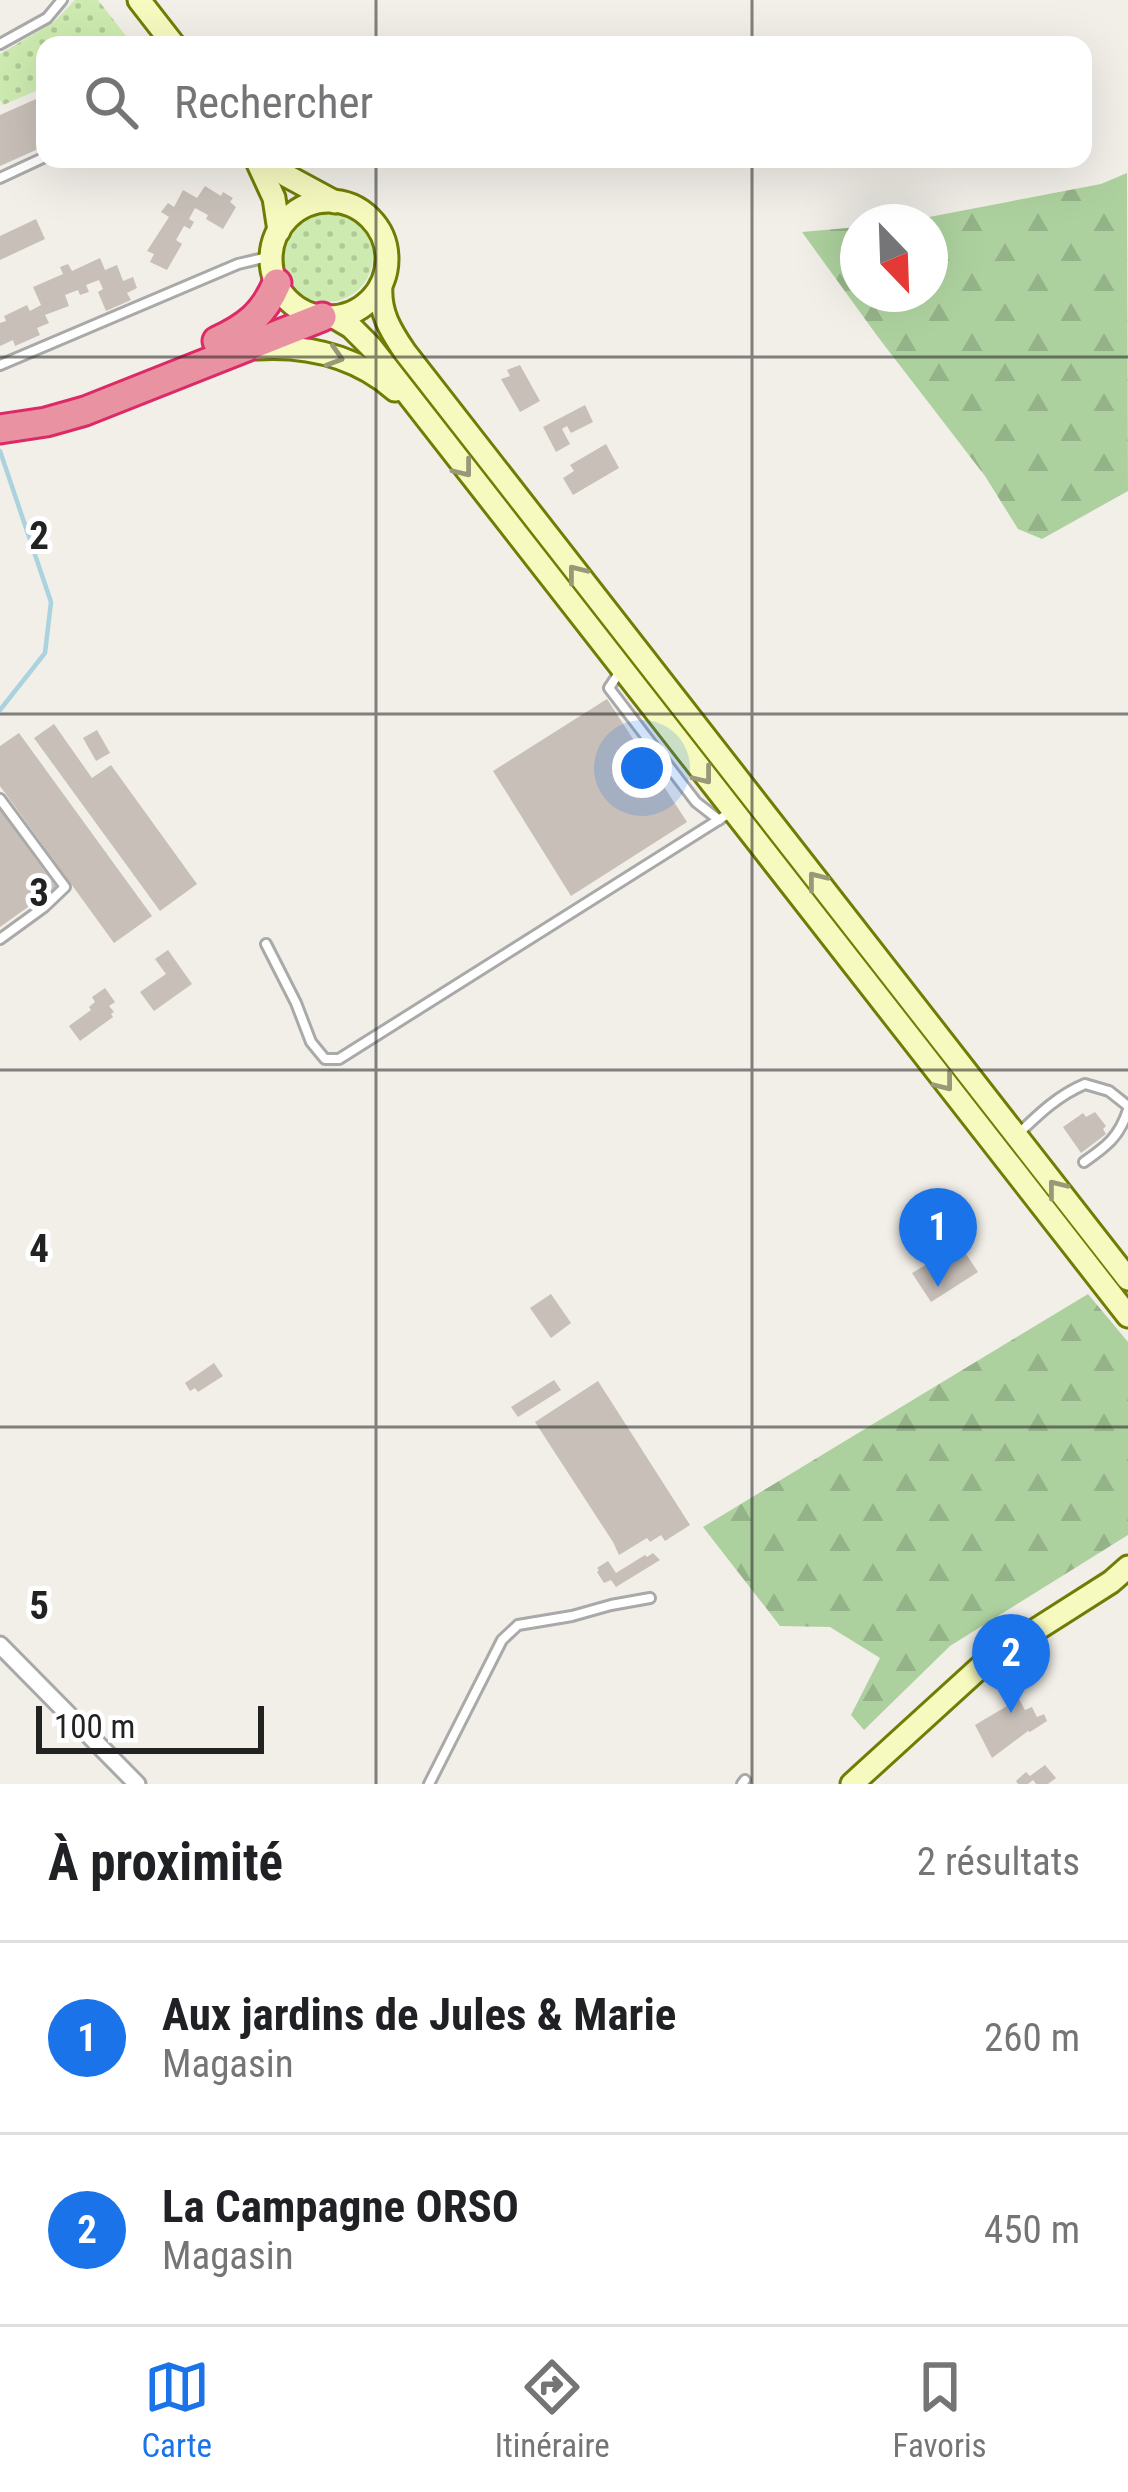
<!DOCTYPE html>
<html lang="fr">
<head>
<meta charset="utf-8">
<style>
	:root { --surface:#fff; --page:#f6f6f6; --text:#202124; --muted:#757577; --line:#e0e0e0; --accent:#1a73e8 }
	body { margin:0; font-family:"Roboto Condensed",sans-serif; background:var(--page); color:var(--text) }
	.compass { position:absolute; left:840px; top:204px; width:108px; height:108px; border-radius:50%; background:var(--surface); box-shadow:0 12px 48px #0002; rotate:157deg }
	.scale { position:absolute; left:36px; bottom:30px; width:228px; box-sizing:border-box; padding-left:12px; border:6px solid #222; border-top:0; font-size:33px; line-height:42px; white-space:nowrap; color:#222; -webkit-text-stroke:9px #fff; paint-order:stroke }
	.you { position:absolute; left:642px; top:768px; width:42px; height:42px; margin:-30px; border:9px solid #fff; border-radius:50%; background:#1a73e8; box-shadow:0 0 0 18px #1a73e833 }
	.badge { display:grid; place-items:center; width:78px; height:78px; border-radius:50%; background:var(--accent); color:#fff; font-size:39px; font-weight:700 }
	.pin { position:absolute; translate:-50% -99px; filter:drop-shadow(0 3px 6px #0008) }
	.pin::after { content:''; position:absolute; top:63px; width:42px; height:36px; background:inherit; clip-path:polygon(0 0,100% 0,50% 100%) }
	.list { margin:0; padding:0; list-style:none }
	h2 { display:flex; justify-content:space-between; align-items:center; height:156px; margin:0; padding:0 48px; font-size:51px }
	h2 small { font-size:39px; font-weight:400; color:var(--muted) }
	.list li { display:grid; grid-template-columns:78px 1fr auto; gap:36px; align-items:center; box-sizing:border-box; height:192px; padding:0 48px; border-top:3px solid var(--line) }
	.list b { display:block; font-size:45px; white-space:nowrap }
	.list p { margin:0; font-size:39px; white-space:nowrap; color:var(--muted) }
	.list em { font-size:39px; font-style:normal; color:var(--muted) }
	.icon { flex:none; width:66px; height:66px; fill:none; stroke:currentColor; stroke-width:2; stroke-linecap:round; stroke-linejoin:round }
	.map { position:relative; flex:none; width:1128px; height:1784px; overflow:hidden }
	.search { position:absolute; background:var(--surface); box-shadow:0 12px 48px #0002; left:36px; right:36px; top:36px; height:132px; display:flex; align-items:center; gap:30px; box-sizing:border-box; padding:0 42px; border-radius:24px; color:var(--muted); font-size:45px }
	.sheet { height:540px; background:var(--surface) }
	nav { display:flex; justify-content:space-around; align-items:center; box-sizing:border-box; height:168px; border-top:3px solid var(--line); background:var(--surface); font-size:33px; color:var(--muted) }
	nav a { display:grid; justify-items:center; gap:6px }
	nav .on { color:var(--accent) }
	.map>svg:first-child { display:block }
	.grass { fill:url(#grass-dots) }
	.forest { fill:url(#forest-firs) }
	.lines { fill:none; stroke-linecap:round; stroke-linejoin:round }
	.stream { stroke:#aad3df; stroke-width:4.5 }
	.building { fill:#c7bfb8 }
	.service-casing { stroke:#a9a9a9; stroke-width:14 }
	.minor-casing { stroke:#a9a9a9; stroke-width:21 }
	.secondary-casing { stroke:#707d05; stroke-width:27 }
	.motorway-casing { stroke:#dc2a67; stroke-width:33 }
	.service { stroke:#fff; stroke-width:8 }
	.minor { stroke:#fff; stroke-width:15 }
	.secondary { stroke:#f7fabf; stroke-width:21 }
	.motorway { stroke:#e892a2; stroke-width:27 }
	.oneway { stroke:#979978 }
	.grid { fill:none; stroke:#222; stroke-width:3; stroke-opacity:0.55 }
	.grid-label { font-size:39px; text-anchor:middle; font-weight:bold; fill:#222; stroke:#fff; stroke-width:10; stroke-linejoin:round; paint-order:stroke }
</style>
</head>
<body>
<div class="map">
<svg width="1128" height="1784" viewBox="0 0 1128 1784">
	<defs>
		<pattern id="grass-dots" width="8" height="8" patternUnits="userSpaceOnUse" patternTransform="scale(3)"><rect width="8" height="8" fill="#cdebb0"/><path d="M2 2h.1M6 6h.1" fill="none" stroke="#b0c997" stroke-width="1.8" stroke-linecap="round"/></pattern>
		<pattern id="forest-firs" width="22" height="20" patternUnits="userSpaceOnUse" patternTransform="scale(3)"><rect width="22" height="20" fill="#add19e"/><path d="M5 1l3.5 6h-7zM16 11l3.5 6h-7z" fill="#95b388"/></pattern>
	</defs>
	<rect width="100%" height="100%" fill="#f2efe9"/>
	<g class="grass">
		<path d="M 75,0 L 98,0 L 133,45 L 45,45 L 45,87 L 3,105 L 0,100 L 0,54 L 54,22 Z"/>
		<circle cx="327" cy="256" r="46"/>
	</g>
	<g class="forest">
		<path d="M 1127,173 L 1128,491 L 1042,539 L 1018,529 L 985,476 L 878,337 L 802,232 L 858,227 L 858,294 L 930,294 L 930,222 L 903,222 L 1101,184 Z"/>
		<path d="M 1088,1294 L 1128,1342 L 1128,1535 L 950,1646 L 864,1730 L 851,1715 L 880,1658 L 830,1627 L 780,1626 L 703,1527 Z"/>
	</g>
	<g class="lines">
		<path class="stream" d="M 0,451 L 51,602 L 45,653 L 0,710"/>
	</g>
	<g class="building">
		<path d="M 45,95 L 45,146 L 0,166 L 0,115 Z"/>
		<path d="M 205,186 L 221,196 L 223,192 L 233,198 L 230,202 L 236,207 L 223,229 L 206,219 L 208,215 L 195,208 L 189,219 L 194,222 L 190,229 L 184,226 L 176,240 L 182,244 L 167,270 L 150,262 L 154,254 L 147,251 L 169,217 L 161,212 L 168,203 L 174,207 L 183,190 L 197,198 Z"/>
		<path d="M 36,219 L 45,239 L 0,260 L 0,236 Z"/>
		<path d="M 100,258 L 105,270 L 117,265 L 123,281 L 133,277 L 137,288 L 127,293 L 131,300 L 106,311 L 98,292 L 103,289 L 99,280 L 86,285 L 89,292 L 80,295 L 78,290 L 65,295 L 69,306 L 45,315 L 49,323 L 37,328 L 40,335 L 15,346 L 13,340 L 0,346 L 0,323 L 6,321 L 4,316 L 27,305 L 30,311 L 41,305 L 33,287 L 63,274 L 60,267 L 68,264 L 72,271 Z"/>
		<path d="M 520,365 L 540,401 L 520,412 L 501,379 L 510,376 L 507,370 Z"/>
		<path d="M 585,405 L 593,422 L 571,433 L 567,426 L 562,429 L 570,444 L 556,452 L 543,427 Z"/>
		<path d="M 606,444 L 619,468 L 573,495 L 563,478 L 574,471 L 570,465 Z"/>
		<path d="M 607,699 L 687,822 L 571,896 L 493,771 Z"/>
		<path d="M 54,724 L 92,778 L 111,765 L 197,884 L 160,911 L 34,738 Z"/>
		<path d="M 97,730 L 110,753 L 96,761 L 83,738 Z"/>
		<path d="M 19,733 L 152,916 L 114,943 L 0,786 L 0,746 Z"/>
		<path d="M 0,810 L 56,887 L 0,927 Z"/>
		<path d="M 168,950 L 192,984 L 154,1011 L 140,992 L 166,974 L 155,959 Z"/>
		<path d="M 105,988 L 115,1002 L 109,1006 L 114,1012 L 111,1014 L 113,1017 L 80,1041 L 69,1026 L 91,1010 L 89,1007 L 95,1002 L 92,997 Z"/>
		<path d="M 1095,1112 L 1106,1126 L 1103,1129 L 1106,1134 L 1081,1153 L 1063,1127 L 1083,1113 L 1086,1117 Z"/>
		<path d="M 960,1245 L 978,1272 L 931,1302 L 912,1273 Z"/>
		<path d="M 551,1294 L 571,1323 L 551,1338 L 530,1308 Z"/>
		<path d="M 214,1363 L 223,1376 L 198,1392 L 195,1388 L 190,1391 L 185,1383 Z"/>
		<path d="M 554,1380 L 561,1390 L 518,1417 L 511,1407 Z"/>
		<path d="M 598,1381 L 690,1525 L 665,1541 L 661,1535 L 650,1542 L 647,1538 L 619,1555 L 613,1542 L 535,1422 Z"/>
		<path d="M 653,1553 L 660,1560 L 616,1587 L 611,1580 L 604,1583 L 597,1572 L 599,1570 L 597,1568 L 608,1561 L 616,1573 L 645,1555 L 647,1557 Z"/>
		<path d="M 1019,1699 L 1025,1710 L 1032,1707 L 1037,1717 L 1044,1714 L 1047,1721 L 1030,1732 L 1028,1731 L 992,1758 L 975,1725 Z"/>
		<path d="M 1045,1765 L 1056,1778 L 1048,1784 L 1036,1784 L 1033,1780 L 1028,1784 L 1018,1784 L 1016,1781 L 1026,1772 L 1030,1776 Z"/>
	</g>
	<g class="lines">
		<g class="service-casing">
			<g id="service">
				<path d="M 0,44 L 47,18 L 62,0"/>
				<path d="M 0,178 L 45,157"/>
				<path d="M 0,365 L 238,264 L 272,256"/>
				<path d="M 619,673 L 609,688 L 696,802 L 719,820"/>
				<path d="M 0,799 L 65,887 L 44,907 L 0,939"/>
				<path d="M 266,944 L 296,1003 L 311,1042 L 325,1059 L 339,1059 L 731,812"/>
				<path d="M 1017,1135 C 1039,1114 1057,1096 1085,1084 L 1109,1091 L 1128,1106"/>
				<path d="M 1084,1162 C 1107,1146 1119,1137 1128,1110"/>
				<path d="M 429,1784 L 502,1640 L 518,1625 L 572,1616 L 611,1605 L 650,1598"/>
				<path d="M 742,1784 L 745,1780"/>
			</g>
		</g>
		<g class="minor-casing">
			<path id="minor" d="M 0,1645 L 137,1784"/>
		</g>
		<g class="secondary-casing">
			<g id="secondary">
				<path d="M 139,0 L 174,45"/>
				<path d="M 256,159 L 274,198 L 279,231"/>
				<path d="M 266,159 L 287,176 L 335,202"/>
				<circle cx="329" cy="259" r="58"/>
				<path d="M 381,285 C 379,312 390,330 405,352 L 1128,1279"/>
				<path d="M 334,317 L 351,327 L 371,347 L 1128,1316"/>
				<path d="M 257,348 C 309,345 356,356 395,390"/>
				<path d="M 852,1784 L 987,1661 L 1111,1582 L 1128,1567"/>
			</g>
		</g>
		<g class="motorway-casing">
			<g id="motorway">
				<path d="M 217,341 C 247,327 264,314 277,283"/>
				<path d="M 0,429 L 46,422 L 85,411 L 322,317"/>
			</g>
		</g>
		<use href="#service" class="service"/>
		<use href="#minor" class="minor"/>
		<use href="#secondary" class="secondary"/>
		<use href="#motorway" class="motorway"/>
	</g>
	<defs><path id="oneway-chevron" d="M-2-3.5L2.5 0L-2 3.5" fill="none" stroke-width="1.6" stroke-linecap="round" stroke-linejoin="round" transform="scale(3)"/></defs>
	<g class="oneway">
		<use href="#oneway-chevron" transform="translate(335 357) rotate(17)"/>
		<use href="#oneway-chevron" transform="translate(464 469) rotate(52)"/>
		<use href="#oneway-chevron" transform="translate(576 573) rotate(-128)"/>
		<use href="#oneway-chevron" transform="translate(704 776) rotate(52)"/>
		<use href="#oneway-chevron" transform="translate(816 880) rotate(-128)"/>
		<use href="#oneway-chevron" transform="translate(945 1083) rotate(52)"/>
		<use href="#oneway-chevron" transform="translate(1056 1188) rotate(-128)"/>
	</g>
	<path class="grid" d="M 376,0 L 376,45M 752,0 L 752,45M 376,159 L 376,1784M 752,159 L 752,1784M 0,357 L 1128,357M 0,714 L 1128,714M 0,1070 L 1128,1070M 0,1427 L 1128,1427"/>
	<g class="grid-label">
		<text x="39" y="549">2</text>
		<text x="39" y="906">3</text>
		<text x="39" y="1262">4</text>
		<text x="39" y="1619">5</text>
	</g>
</svg>
<svg class="compass" viewBox="-18 -18 36 36"><path d="M0-13l5 13h-10z" fill="#e53935"/><path d="M0 13l5-13h-10z" fill="#757577"/></svg>
<div class="scale">100 m</div>
<div class="you"></div>
<div class="pin badge" style="left:938px;top:1287px">1</div>
<div class="pin badge" style="left:1011px;top:1713px">2</div>
<div class="search"><svg class="icon" aria-label="search" viewBox="0 0 24 24"><circle cx="10" cy="10" r="6"/><path d="M15 15l6 6"/></svg>Rechercher</div>
</div>
<section class="sheet">
<h2>À proximité<small>2 résultats</small></h2>
<ul class="list">
<li><span class="badge">1</span><div><b>Aux jardins de Jules &amp; Marie</b><p>Magasin</p></div><em>260 m</em></li>
<li><span class="badge">2</span><div><b>La Campagne ORSO</b><p>Magasin</p></div><em>450 m</em></li>
</ul>
</section>
<nav>
<a class="on"><svg class="icon" aria-label="map" viewBox="0 0 24 24"><path d="M3 6l6-2 6 2 6-2v14l-6 2-6-2-6 2zM9 4v14M15 6v14"/></svg>Carte</a>
<a><svg class="icon" aria-label="directions" viewBox="0 0 24 24"><path d="M12 3l9 9-9 9-9-9zM9 14v-3h6M13 9l2 2-2 2"/></svg>Itinéraire</a>
<a><svg class="icon" aria-label="saved" viewBox="0 0 24 24"><path d="M7 4h10v16l-5-4-5 4z"/></svg>Favoris</a>
</nav>
</body>
</html>
